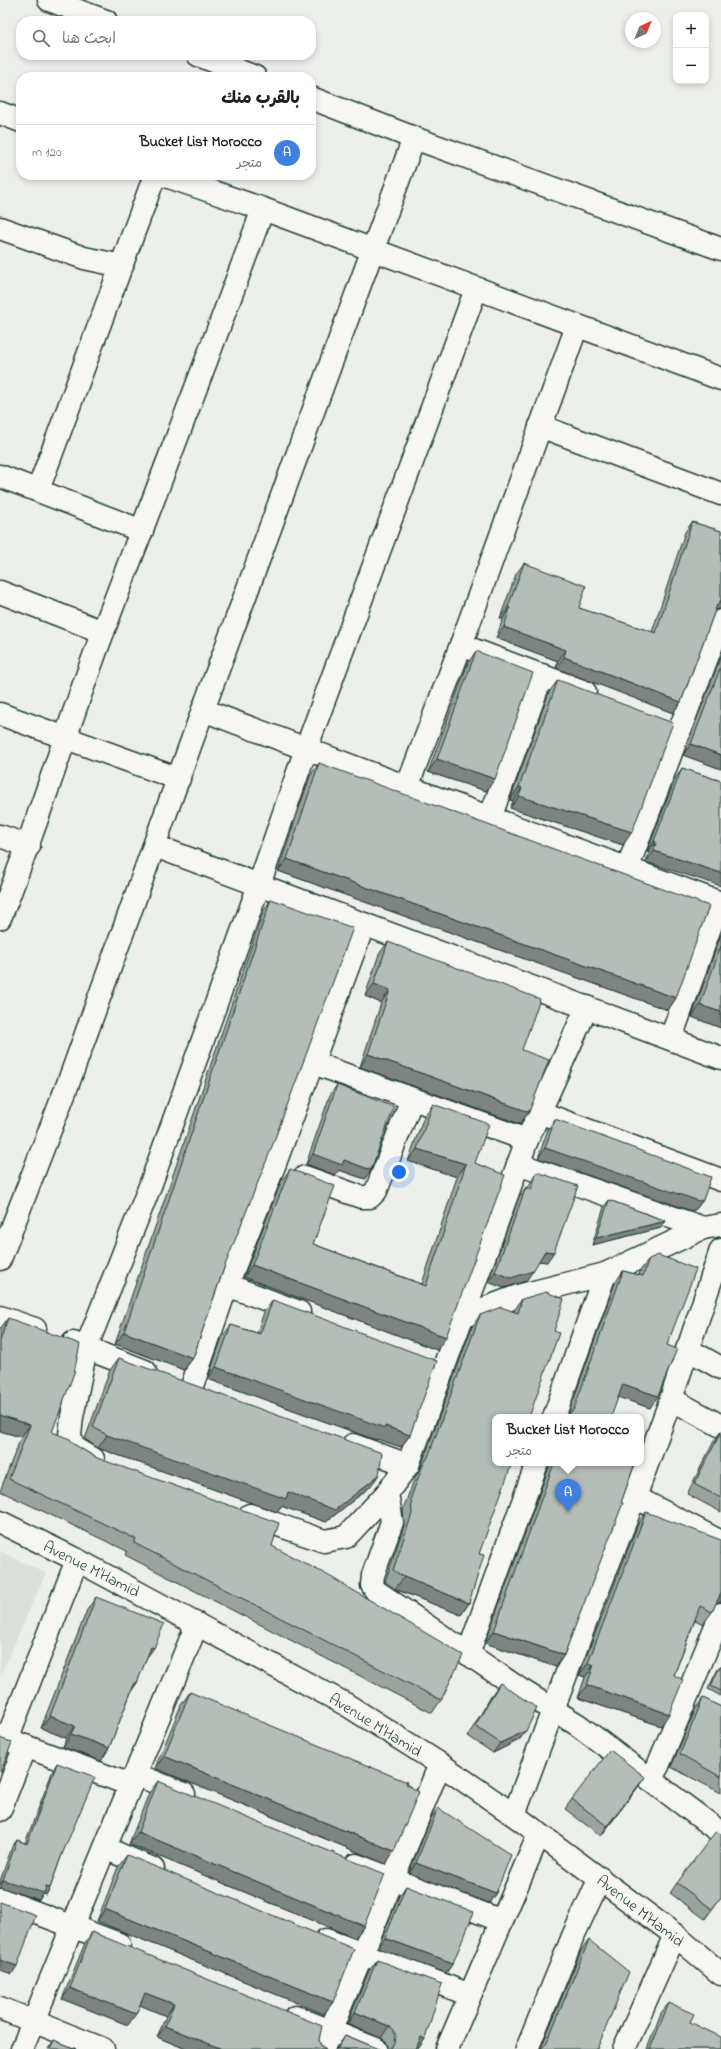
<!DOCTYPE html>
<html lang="ar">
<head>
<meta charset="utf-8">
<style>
	:root { --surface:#fff; --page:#f2f2f2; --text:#202124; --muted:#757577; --line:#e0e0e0; --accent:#ea580c }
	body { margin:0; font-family:"Indie Flower","Playpen Sans Arabic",sans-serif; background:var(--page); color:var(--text); direction:rtl }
	.controls { position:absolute; right:12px; top:12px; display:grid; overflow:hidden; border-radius:8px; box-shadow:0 2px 6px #0003 }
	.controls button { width:36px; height:36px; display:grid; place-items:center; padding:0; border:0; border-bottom:1px solid var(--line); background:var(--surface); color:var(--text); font:20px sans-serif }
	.compass { position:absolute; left:625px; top:12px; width:36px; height:36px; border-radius:50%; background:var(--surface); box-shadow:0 2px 6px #0003; rotate:43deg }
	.you { position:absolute; left:399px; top:1172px; width:14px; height:14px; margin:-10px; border:3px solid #fff; border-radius:50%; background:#1a73e8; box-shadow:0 0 0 6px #1a73e833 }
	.badge { display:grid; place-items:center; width:26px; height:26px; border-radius:50%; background:var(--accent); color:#fff; font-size:13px; font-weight:700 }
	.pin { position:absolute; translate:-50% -33px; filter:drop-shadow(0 1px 2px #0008) }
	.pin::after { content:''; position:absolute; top:21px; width:14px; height:12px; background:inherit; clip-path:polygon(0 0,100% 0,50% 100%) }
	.popup { position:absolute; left:492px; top:1414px; width:152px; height:52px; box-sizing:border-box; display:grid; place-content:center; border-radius:8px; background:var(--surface); filter:drop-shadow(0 1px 3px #0005); font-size:13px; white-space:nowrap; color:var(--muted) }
	.popup b { font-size:15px; color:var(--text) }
	.popup::after { content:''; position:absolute; left:50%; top:100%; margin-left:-8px; border:8px solid transparent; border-top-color:var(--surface) }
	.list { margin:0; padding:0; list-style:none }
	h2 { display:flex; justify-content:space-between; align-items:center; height:52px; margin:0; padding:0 16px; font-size:17px }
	h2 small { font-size:13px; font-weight:400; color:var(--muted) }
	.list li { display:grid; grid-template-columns:26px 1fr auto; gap:12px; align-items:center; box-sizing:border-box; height:56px; padding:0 16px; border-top:1px solid var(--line) }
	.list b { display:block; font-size:15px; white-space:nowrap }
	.list p { margin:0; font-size:13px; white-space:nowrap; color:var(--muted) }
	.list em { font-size:13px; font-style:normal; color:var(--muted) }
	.icon { flex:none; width:22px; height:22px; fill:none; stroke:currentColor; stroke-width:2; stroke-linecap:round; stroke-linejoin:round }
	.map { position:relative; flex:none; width:721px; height:2049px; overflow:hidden; direction:ltr }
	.search { position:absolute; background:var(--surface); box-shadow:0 2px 6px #0003; left:16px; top:16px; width:300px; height:44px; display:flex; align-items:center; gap:10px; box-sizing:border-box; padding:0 14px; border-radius:16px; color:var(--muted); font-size:15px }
	.panel { position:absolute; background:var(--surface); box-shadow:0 2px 6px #0003; left:16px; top:72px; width:300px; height:108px; border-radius:16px; direction:rtl }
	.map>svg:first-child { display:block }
	.built { fill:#dce0db }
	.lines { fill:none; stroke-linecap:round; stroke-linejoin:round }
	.minor-casing { stroke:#1f3d34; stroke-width:25 }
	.minor { stroke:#f6f6f2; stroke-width:22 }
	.wall { fill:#9ba39e; stroke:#1f3d34 }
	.shaded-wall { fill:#7e8481; stroke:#1f3d34 }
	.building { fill:#b4bdb8; stroke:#1f3d34 }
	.labels { text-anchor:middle; stroke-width:4; stroke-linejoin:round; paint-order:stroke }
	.street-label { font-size:16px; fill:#1f3d34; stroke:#f6f6f2 }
</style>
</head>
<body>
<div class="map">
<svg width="721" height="2049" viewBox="0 0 721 2049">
	<rect width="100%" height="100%" fill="#edefea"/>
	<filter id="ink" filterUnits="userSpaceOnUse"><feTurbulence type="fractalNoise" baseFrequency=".025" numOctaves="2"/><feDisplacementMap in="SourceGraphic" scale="8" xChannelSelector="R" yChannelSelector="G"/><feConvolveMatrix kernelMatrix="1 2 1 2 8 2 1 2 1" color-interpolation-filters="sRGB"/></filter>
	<g filter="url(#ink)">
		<path class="built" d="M 0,1551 L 46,1573 L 0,1676 Z"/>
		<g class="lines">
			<g class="minor-casing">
				<g id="minor">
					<path d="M 49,0 L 106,21"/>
					<path d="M 198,55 L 255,77"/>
					<path d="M 311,98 L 414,138 L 721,249"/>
					<path d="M 0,113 L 21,121"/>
					<path d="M 163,175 L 263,209 L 721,379"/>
					<path d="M 0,228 L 84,258 L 122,266"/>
					<path d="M 540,426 L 721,494"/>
					<path d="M 0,476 L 142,531"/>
					<path d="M 38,490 L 155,175"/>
					<path d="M 0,592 L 103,632"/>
					<path d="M 461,645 L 585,692"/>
					<path d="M 203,710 L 407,787 L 721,903"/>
					<path d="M 0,714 L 179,779"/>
					<path d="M 407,787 L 461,645 L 577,326"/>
					<path d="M 490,818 L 542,675"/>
					<path d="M 0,836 L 29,846"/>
					<path d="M 155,846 L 721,1058"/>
					<path d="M 627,869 L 721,621"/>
					<path d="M 0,918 C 38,824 67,727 103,632 C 156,491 211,351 263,209"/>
					<path d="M 671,1038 L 719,902"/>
					<path d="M 313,1063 L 527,1140"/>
					<path d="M 539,1112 L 721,1180"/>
					<path d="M 518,1164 L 703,1228"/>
					<path d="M 305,1177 L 361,1197 L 370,1197 L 376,1191 L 412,1099"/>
					<path d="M 0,1259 L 69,1081 L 203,710 L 414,138"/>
					<path d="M 227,1285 L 299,1312"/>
					<path d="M 0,1317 L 35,1329"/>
					<path d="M 462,1317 L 518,1296 L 605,1274 L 703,1228 L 721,1225"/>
					<path d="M 73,1343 L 145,1371"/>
					<path d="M 687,1349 L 721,1368"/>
					<path d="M 192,1386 L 227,1285 L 274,1166 L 364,924"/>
					<path d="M 671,1399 L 721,1426"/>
					<path d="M 554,1417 L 605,1274"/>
					<path d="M 353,1445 L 408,1465"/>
					<path d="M 93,1459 L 73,1447 L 70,1435 L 72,1417 L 86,1348 L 150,1186 L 259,885 L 306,749 L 476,289"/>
					<path d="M 387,1493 L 392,1522 L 373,1575 L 372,1585 L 376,1591 L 521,1690 L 578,1725 L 721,1833"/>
					<path d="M 635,1497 L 721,1542"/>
					<path d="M 250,1515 L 324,1541 L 346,1537 L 387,1493 L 408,1465 L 527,1140 L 587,1007"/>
					<path d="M 0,1522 L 77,1560 L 347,1705 L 440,1764 L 514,1815 L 675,1935 L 721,1974"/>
					<path d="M 468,1654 L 537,1463"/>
					<path d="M 0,1737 L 131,1785"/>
					<path d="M 7,1739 L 77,1560"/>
					<path d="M 135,1774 L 184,1794"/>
					<path d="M 650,1779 L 658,1766 L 721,1614"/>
					<path d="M 0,1810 L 25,1746"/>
					<path d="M 514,1815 L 592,1605 L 635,1497 L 671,1399 L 721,1250"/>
					<path d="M 105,1848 L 153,1869"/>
					<path d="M 356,1865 L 502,1921"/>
					<path d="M 0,1899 L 119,1944"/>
					<path d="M 326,1940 L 470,1995"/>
					<path d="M 0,2008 L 103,2049"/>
					<path d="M 295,2017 L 376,2049"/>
					<path d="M 22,2049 L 197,1624"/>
					<path d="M 323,2049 L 440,1764"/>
					<path d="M 447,2049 L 539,1834"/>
					<path d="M 527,2049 L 574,1934 L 600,1878"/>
					<path d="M 624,2049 L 675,1935"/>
				</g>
			</g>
			<use href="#minor" class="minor"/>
		</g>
		<g class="wall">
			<path d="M 692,522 L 721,531 L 721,609 L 719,609 L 715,610 L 681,702 L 673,713 L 556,668 L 558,661 L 496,638 L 503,619 L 500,618 L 516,574 L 524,563 L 579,608 L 652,632 L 685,532 Z"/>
			<path d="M 476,651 L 486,791 L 428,772 L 468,663 Z"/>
			<path d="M 721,656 L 721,769 L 683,755 Z"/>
			<path d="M 558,680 L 623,845 L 510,808 L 513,801 L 510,800 L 549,692 Z"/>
			<path d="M 319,763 L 676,998 L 668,1010 L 278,871 L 310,776 Z"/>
			<path d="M 682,768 L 721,781 L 646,862 L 649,853 L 647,852 L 675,779 Z"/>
			<path d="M 271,899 L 224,1268 L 193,1358 L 184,1370 L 115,1344 L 263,912 Z"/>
			<path d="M 721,934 L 721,1028 L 692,1017 Z"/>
			<path d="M 388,942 L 522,1050 L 529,1112 L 520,1124 L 360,1067 L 381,1003 L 365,996 L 379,954 Z"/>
			<path d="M 337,1085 L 365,1179 L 339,1170 L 335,1175 L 306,1164 L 330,1095 Z"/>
			<path d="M 433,1104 L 475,1163 L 437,1350 L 244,1277 L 281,1182 L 290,1169 L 313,1244 L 422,1284 L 457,1177 L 408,1161 L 424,1116 Z"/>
			<path d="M 555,1119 L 703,1200 L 696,1209 L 692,1211 L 538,1158 L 548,1129 Z"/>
			<path d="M 537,1172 L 547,1262 L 539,1261 L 526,1281 L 504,1288 L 488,1282 L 519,1197 L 526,1187 L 528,1188 L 531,1182 Z"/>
			<path d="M 609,1200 L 666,1221 L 661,1228 L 592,1245 L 604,1207 Z"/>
			<path d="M 649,1259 L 667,1345 L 650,1408 L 618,1397 L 568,1415 L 615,1283 L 623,1271 L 639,1275 L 640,1271 Z"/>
			<path d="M 522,1299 L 479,1554 L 469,1603 L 461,1615 L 395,1589 L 385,1582 L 404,1526 L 403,1509 L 415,1477 L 420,1469 L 472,1327 L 480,1315 L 513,1312 Z"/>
			<path d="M 273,1300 L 410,1435 L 401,1447 L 377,1439 L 376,1440 L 208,1379 L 222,1337 L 231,1325 L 257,1333 L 264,1312 Z"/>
			<path d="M 8,1318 L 52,1432 L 97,1458 L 272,1546 L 441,1700 L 432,1713 L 125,1555 L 127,1551 L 0,1491 L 21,1437 L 0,1431 L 0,1329 Z"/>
			<path d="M 119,1358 L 370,1487 L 326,1522 L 281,1506 L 277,1512 L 98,1448 L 85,1439 L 110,1370 Z"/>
			<path d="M 721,1431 L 721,1512 L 687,1494 L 715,1439 Z"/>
			<path d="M 548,1463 L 635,1463 L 564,1655 L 556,1667 L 485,1643 L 549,1467 Z"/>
			<path d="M 646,1512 L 719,1602 L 716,1603 L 712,1612 L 703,1624 L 695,1620 L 674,1675 L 661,1726 L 578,1698 L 585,1677 L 579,1675 L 638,1524 Z"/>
			<path d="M 96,1597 L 146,1659 L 137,1683 L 132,1690 L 109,1748 L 101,1761 L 63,1747 L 66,1738 L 41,1728 L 87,1610 Z"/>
			<path d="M 720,1666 L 721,1666 L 721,1696 L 708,1689 L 718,1669 Z"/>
			<path d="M 500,1683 L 526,1731 L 519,1740 L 493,1753 L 468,1736 L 493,1693 Z"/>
			<path d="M 190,1692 L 386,1864 L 155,1768 L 181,1705 Z"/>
			<path d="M 703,1698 L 721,1707 L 721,1793 L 671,1767 L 695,1710 Z"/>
			<path d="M 57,1763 L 61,1857 L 50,1888 L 46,1895 L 43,1894 L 39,1900 L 0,1887 L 0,1881 L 12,1847 L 17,1840 L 25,1843 L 53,1770 Z"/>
			<path d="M 158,1781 L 364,1926 L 355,1938 L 129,1844 L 149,1793 Z"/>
			<path d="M 638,1787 L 601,1836 L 565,1809 L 572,1799 Z"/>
			<path d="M 438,1808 L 496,1893 L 489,1903 L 409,1873 L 431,1818 Z"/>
			<path d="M 127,1855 L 333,2002 L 324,2014 L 97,1921 L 118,1867 Z"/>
			<path d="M 677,1883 L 721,1897 L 705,1919 L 670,1893 Z"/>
			<path d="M 406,1886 L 453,1963 L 446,1973 L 378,1948 L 399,1896 Z"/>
			<path d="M 92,1932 L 319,2040 L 321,2046 L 326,2049 L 186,2049 L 157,2037 L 166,2016 L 140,2005 L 128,2025 L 62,1999 L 85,1943 Z"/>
			<path d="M 589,1940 L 597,2049 L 541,2048 L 581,1951 Z"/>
			<path d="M 377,1960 L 425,2039 L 418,2049 L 388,2049 L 388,2047 L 386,2041 L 381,2038 L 347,2024 L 369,1971 Z"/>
			<path d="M 669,2003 L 690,2022 L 721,2049 L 647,2049 L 661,2013 Z"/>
			<path d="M 345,2035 L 379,2049 L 336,2049 Z"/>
			<path d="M 54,2040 L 76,2049 L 48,2049 Z"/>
		</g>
		<g class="shaded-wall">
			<path d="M 721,600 L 721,609 L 719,609 L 713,611 Z"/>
			<path d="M 508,607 L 510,608 L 503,619 L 500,618 Z"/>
			<path d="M 504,627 L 566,650 L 558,661 L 496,638 Z"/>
			<path d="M 564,657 L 681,702 L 673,713 L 556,668 Z"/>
			<path d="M 691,744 L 721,755 L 721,769 L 683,755 Z"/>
			<path d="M 437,759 L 495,779 L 486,791 L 428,772 Z"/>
			<path d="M 519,787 L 522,788 L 513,801 L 510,800 Z"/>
			<path d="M 519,796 L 632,832 L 623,845 L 510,808 Z"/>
			<path d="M 654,841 L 656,842 L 649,853 L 647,852 Z"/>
			<path d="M 654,851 L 721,873 L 721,886 L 646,862 Z"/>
			<path d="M 287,859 L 676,998 L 668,1010 L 278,871 Z"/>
			<path d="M 374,984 L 390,990 L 381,1003 L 365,996 Z"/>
			<path d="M 700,1005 L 721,1012 L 721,1028 L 692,1017 Z"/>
			<path d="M 368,1054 L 529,1112 L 520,1124 L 360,1067 Z"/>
			<path d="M 545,1148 L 703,1200 L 696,1209 L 692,1211 L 538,1158 Z"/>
			<path d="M 417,1149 L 466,1164 L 457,1177 L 408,1161 Z"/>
			<path d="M 313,1154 L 344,1160 L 371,1170 L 365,1179 L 339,1170 L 335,1175 L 306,1164 Z"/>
			<path d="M 666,1221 L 661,1228 L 592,1245 L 596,1238 Z"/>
			<path d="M 545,1251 L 554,1252 L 547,1262 L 538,1261 Z"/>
			<path d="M 252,1265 L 446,1337 L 437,1350 L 244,1277 Z"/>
			<path d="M 533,1271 L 526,1281 L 504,1288 L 488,1282 L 495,1272 Z"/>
			<path d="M 124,1332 L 193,1358 L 184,1370 L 115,1344 Z"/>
			<path d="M 216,1367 L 385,1426 L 410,1435 L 401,1447 L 377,1439 L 376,1440 L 208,1379 Z"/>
			<path d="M 623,1384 L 658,1396 L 650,1408 L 615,1396 Z"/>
			<path d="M 0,1415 L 30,1425 L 21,1437 L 0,1431 Z"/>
			<path d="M 107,1435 L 288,1492 L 379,1475 L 370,1487 L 326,1522 L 281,1506 L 277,1512 L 98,1448 Z"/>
			<path d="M 404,1577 L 469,1603 L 461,1615 L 395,1589 Z"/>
			<path d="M 721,1593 L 721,1602 L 719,1602 L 713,1604 Z"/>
			<path d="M 494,1631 L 564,1655 L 556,1667 L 485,1643 Z"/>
			<path d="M 151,1647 L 154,1648 L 145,1660 Z"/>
			<path d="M 588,1663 L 594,1665 L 585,1677 L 579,1675 Z"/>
			<path d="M 135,1682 L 137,1683 L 128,1695 Z"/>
			<path d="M 587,1685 L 669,1714 L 661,1726 L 578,1698 Z"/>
			<path d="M 50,1716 L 75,1726 L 66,1738 L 41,1728 Z"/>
			<path d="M 526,1731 L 519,1740 L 493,1753 L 500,1743 Z"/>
			<path d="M 71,1734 L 109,1748 L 101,1761 L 63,1747 Z"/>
			<path d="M 164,1756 L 394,1851 L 386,1864 L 155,1768 Z"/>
			<path d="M 645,1777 L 638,1787 L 601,1836 L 607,1826 Z"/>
			<path d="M 138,1832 L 364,1926 L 355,1938 L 129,1844 Z"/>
			<path d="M 416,1863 L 496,1893 L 489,1903 L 409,1873 Z"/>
			<path d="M 3,1880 L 46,1887 L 50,1888 L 46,1895 L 43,1894 L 39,1900 L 0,1887 L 0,1884 Z"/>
			<path d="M 105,1909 L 333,2002 L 324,2014 L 97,1921 Z"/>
			<path d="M 385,1938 L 453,1963 L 446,1973 L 378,1948 Z"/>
			<path d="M 0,1960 L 17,1966 L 12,1974 L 0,1970 Z"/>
			<path d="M 70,1988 L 136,2014 L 128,2025 L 62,1999 Z"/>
			<path d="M 145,1993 L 174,2004 L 166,2016 L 137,2004 Z"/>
			<path d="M 355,2012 L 389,2026 L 381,2038 L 347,2024 Z"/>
			<path d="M 165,2026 L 222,2049 L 186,2049 L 157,2037 Z"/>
			<path d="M 421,2037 L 425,2039 L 418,2049 L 416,2049 Z"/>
		</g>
		<g class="building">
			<path d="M 692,522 L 721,531 L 721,600 L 717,605 L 681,702 L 564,657 L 566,650 L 504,627 L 510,608 L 508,607 L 524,563 L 586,586 L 579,608 L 656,633 Z"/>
			<path d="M 476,651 L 533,673 L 495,779 L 437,759 Z"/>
			<path d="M 721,666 L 721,755 L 691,744 Z"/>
			<path d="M 558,680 L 673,723 L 632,832 L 519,796 L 522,788 L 519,787 Z"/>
			<path d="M 319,763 L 709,906 L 676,998 L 287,859 Z"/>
			<path d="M 682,768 L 721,781 L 721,873 L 654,851 L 656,842 L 654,841 Z"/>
			<path d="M 271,899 L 353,928 L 271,1149 L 224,1268 L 193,1358 L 124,1332 Z"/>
			<path d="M 388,942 L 540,999 L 522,1050 L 549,1060 L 529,1112 L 368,1054 L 390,990 L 374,984 Z"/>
			<path d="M 721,946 L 721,1012 L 700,1005 Z"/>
			<path d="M 337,1085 L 394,1107 L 371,1170 L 344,1160 L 342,1165 L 313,1154 Z"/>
			<path d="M 433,1104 L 489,1124 L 475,1163 L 505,1175 L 446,1337 L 252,1265 L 290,1169 L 335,1186 L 313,1244 L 426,1286 L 466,1164 L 417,1149 Z"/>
			<path d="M 555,1119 L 711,1177 L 703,1200 L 699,1201 L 545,1148 Z"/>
			<path d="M 537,1172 L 578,1186 L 554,1252 L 545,1251 L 533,1271 L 511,1278 L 495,1272 L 526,1187 L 531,1190 Z"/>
			<path d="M 609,1200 L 666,1221 L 596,1238 Z"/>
			<path d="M 658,1255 L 696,1269 L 667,1345 L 677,1349 L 658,1396 L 623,1384 L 611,1417 L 566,1417 L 574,1409 L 623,1271 L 643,1276 L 649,1259 Z"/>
			<path d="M 546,1292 L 564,1299 L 554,1331 L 559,1333 L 529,1417 L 495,1417 L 495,1463 L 512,1463 L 479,1554 L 484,1555 L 469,1603 L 404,1577 L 393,1570 L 412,1514 L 411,1497 L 423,1465 L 428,1457 L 480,1315 L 501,1307 L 518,1313 L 522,1299 Z"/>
			<path d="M 273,1300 L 437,1361 L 410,1435 L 385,1426 L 385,1428 L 216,1367 L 231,1325 L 260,1334 Z"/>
			<path d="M 8,1318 L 80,1344 L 74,1373 L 52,1432 L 70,1439 L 75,1445 L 97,1458 L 279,1523 L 272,1546 L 329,1576 L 463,1655 L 441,1700 L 134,1543 L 136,1539 L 9,1479 L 30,1425 L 0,1415 L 0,1341 Z"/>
			<path d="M 119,1358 L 382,1453 L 379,1475 L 335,1510 L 288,1492 L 286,1499 L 107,1435 L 93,1427 Z"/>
			<path d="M 721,1432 L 721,1498 L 694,1484 Z"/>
			<path d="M 554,1463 L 635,1463 L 621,1503 L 623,1503 L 564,1655 L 494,1631 Z"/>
			<path d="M 646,1512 L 721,1540 L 721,1593 L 712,1612 L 700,1606 L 674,1675 L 683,1680 L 669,1714 L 587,1685 L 594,1665 L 588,1663 Z"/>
			<path d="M 96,1597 L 164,1624 L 154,1648 L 151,1647 L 137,1683 L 135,1682 L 109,1748 L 71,1734 L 75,1726 L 50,1716 Z"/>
			<path d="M 720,1666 L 721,1666 L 721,1691 L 711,1686 Z"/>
			<path d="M 500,1683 L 537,1708 L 526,1731 L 500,1743 L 475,1726 Z"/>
			<path d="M 190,1692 L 407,1782 L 406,1784 L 419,1792 L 394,1851 L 164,1756 Z"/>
			<path d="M 703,1698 L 721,1707 L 721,1777 L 680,1754 Z"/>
			<path d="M 0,1737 L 2,1739 L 12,1742 L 1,1772 L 0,1772 Z"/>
			<path d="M 610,1750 L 645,1777 L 607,1826 L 572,1799 Z"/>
			<path d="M 57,1763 L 95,1777 L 61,1857 L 50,1888 L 46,1887 L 44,1893 L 3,1880 L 17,1840 L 27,1844 Z"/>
			<path d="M 158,1781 L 385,1874 L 364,1926 L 138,1832 Z"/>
			<path d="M 438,1808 L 511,1855 L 496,1893 L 416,1863 Z"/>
			<path d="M 716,1831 L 721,1834 L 721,1897 L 712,1909 L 677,1883 Z"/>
			<path d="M 127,1855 L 354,1949 L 333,2002 L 105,1909 Z"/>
			<path d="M 406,1886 L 474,1912 L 453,1963 L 385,1938 Z"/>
			<path d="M 0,1902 L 36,1915 L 17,1966 L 0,1960 Z"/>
			<path d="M 92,1932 L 322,2026 L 319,2040 L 321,2046 L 326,2049 L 222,2049 L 165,2026 L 174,2004 L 145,1993 L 136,2014 L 70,1988 Z"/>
			<path d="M 589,1940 L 629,1972 L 597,2049 L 539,2049 L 543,2047 L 547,2042 Z"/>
			<path d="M 377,1960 L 442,1984 L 425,2039 L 421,2037 L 416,2049 L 388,2049 L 391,2048 L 395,2043 L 396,2036 L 394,2030 L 389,2026 L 355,2012 Z"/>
			<path d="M 669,2003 L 694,2014 L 690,2022 L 721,2037 L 721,2049 L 650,2049 Z"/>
			<path d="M 345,2035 L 379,2049 L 335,2049 L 338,2048 Z"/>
			<path d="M 54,2040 L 76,2049 L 50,2049 Z"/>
		</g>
	</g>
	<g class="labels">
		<g class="street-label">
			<text transform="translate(92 1568) rotate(27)" y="6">Avenue M'Hamid</text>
			<text transform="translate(376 1724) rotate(32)" y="6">Avenue M'Hamid</text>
			<text transform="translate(641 1910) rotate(38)" y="6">Avenue M'Hamid</text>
		</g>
	</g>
</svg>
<div class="controls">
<button>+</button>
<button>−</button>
</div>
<svg class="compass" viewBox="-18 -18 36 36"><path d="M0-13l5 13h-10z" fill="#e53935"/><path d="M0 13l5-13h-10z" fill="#757577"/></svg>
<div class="you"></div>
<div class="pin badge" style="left:568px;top:1512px;background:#3f7fe0">A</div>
<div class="popup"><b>Bucket List Morocco</b>متجر</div>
<div class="search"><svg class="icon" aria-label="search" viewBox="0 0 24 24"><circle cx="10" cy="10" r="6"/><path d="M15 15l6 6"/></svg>ابحث هنا</div>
<section class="panel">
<h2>بالقرب منك<small></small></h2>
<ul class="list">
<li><span class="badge" style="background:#3f7fe0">A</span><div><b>Bucket List Morocco</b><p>متجر</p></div><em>120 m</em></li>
</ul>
</section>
</div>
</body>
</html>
